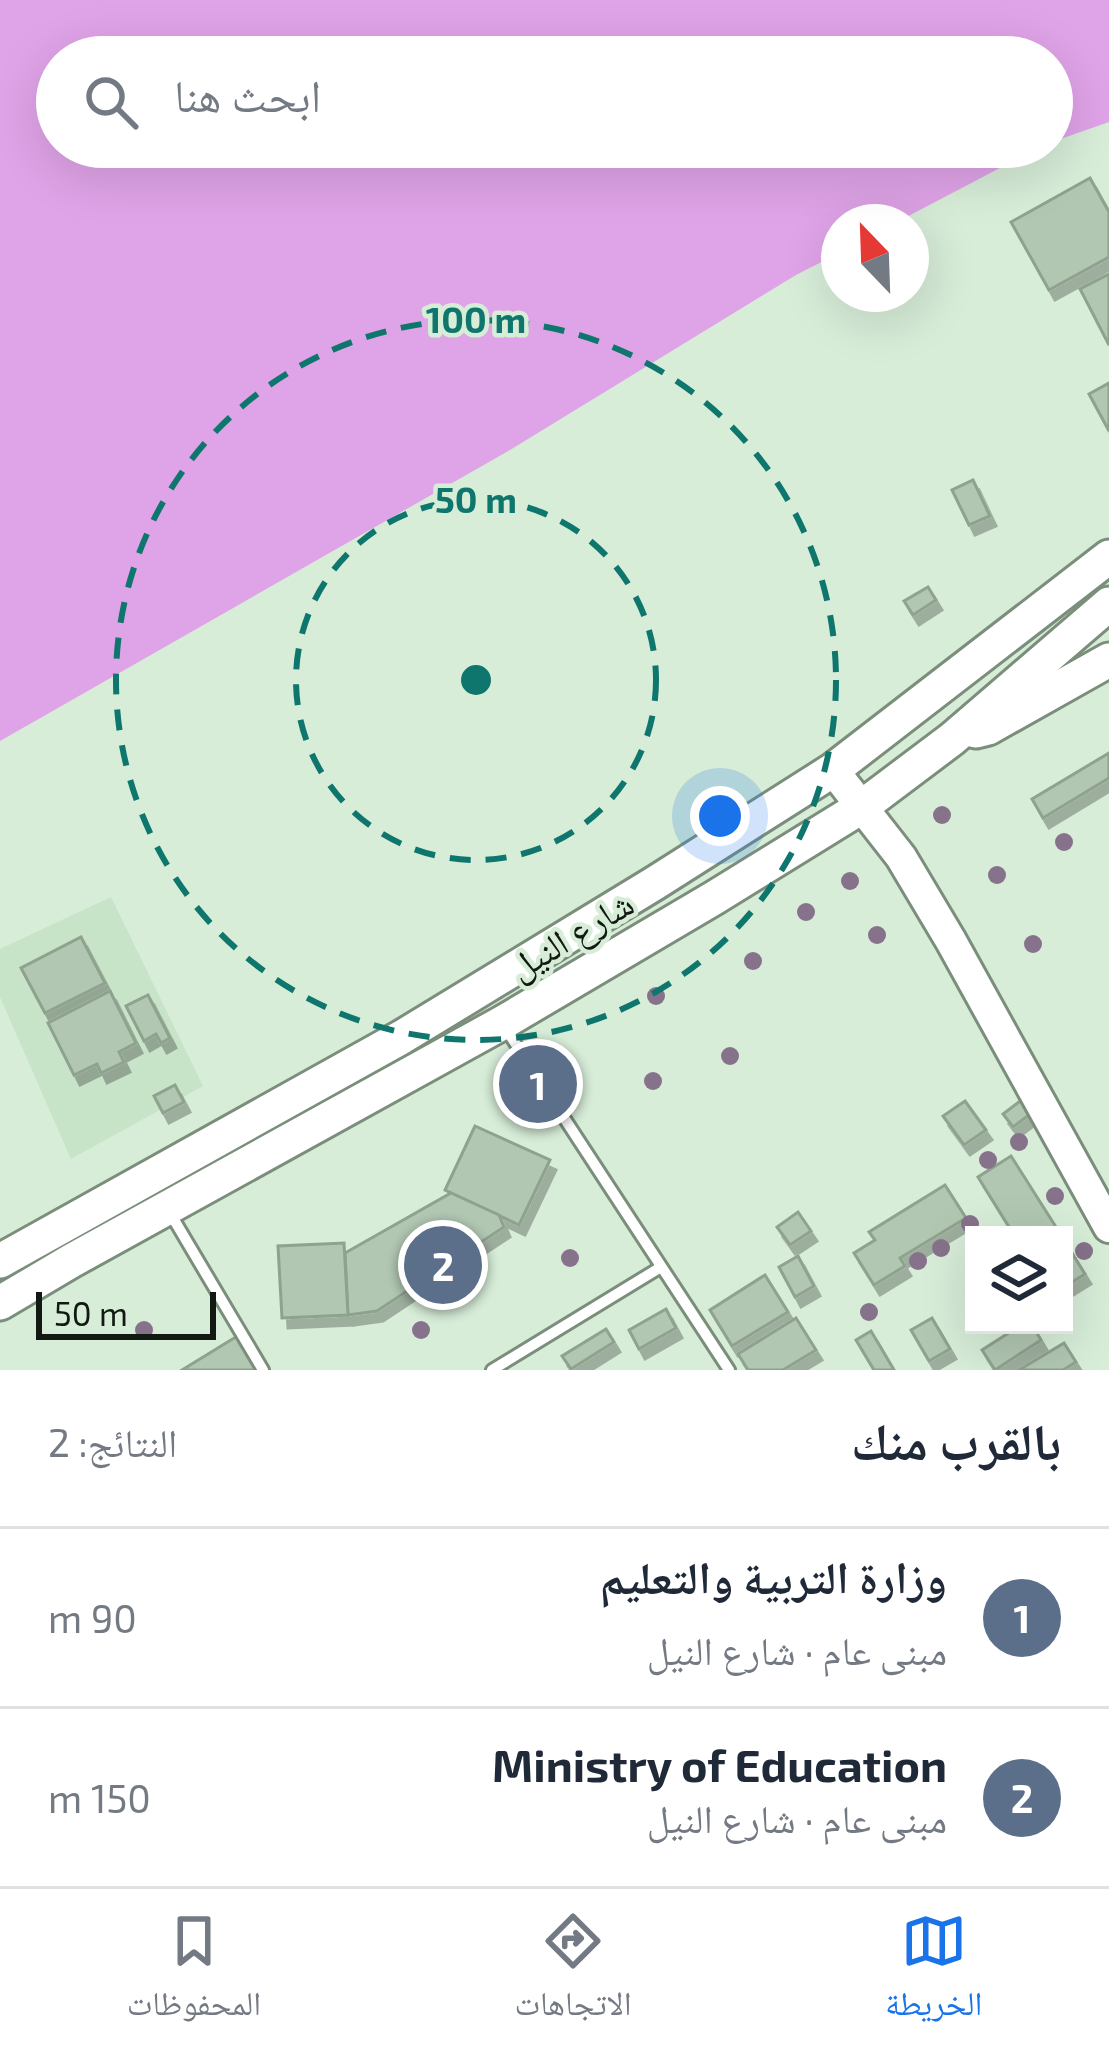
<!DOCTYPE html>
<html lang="ar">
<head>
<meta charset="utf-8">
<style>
	:root { --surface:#fff; --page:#f6f6f7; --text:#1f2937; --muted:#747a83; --line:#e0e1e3; --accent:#1a73e8 }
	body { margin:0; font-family:"Exo 2","Noto Naskh Arabic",sans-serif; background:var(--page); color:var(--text); direction:rtl }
	.controls { position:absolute; right:36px; bottom:36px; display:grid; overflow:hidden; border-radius:0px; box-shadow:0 12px 48px #0002 }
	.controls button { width:108px; height:108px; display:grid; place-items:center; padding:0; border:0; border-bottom:3px solid var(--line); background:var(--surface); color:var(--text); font:60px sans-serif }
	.compass { position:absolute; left:821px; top:204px; width:108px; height:108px; border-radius:50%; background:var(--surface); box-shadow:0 12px 48px #0002; rotate:337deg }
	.scale { position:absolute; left:36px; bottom:30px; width:180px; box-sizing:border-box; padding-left:12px; border:6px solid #111912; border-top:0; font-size:33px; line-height:42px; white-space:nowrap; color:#111912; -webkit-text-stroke:9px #d7edd8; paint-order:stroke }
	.you { position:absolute; left:720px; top:816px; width:42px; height:42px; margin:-30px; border:9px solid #fff; border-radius:50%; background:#1a73e8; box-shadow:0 0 0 18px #1a73e833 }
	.badge { display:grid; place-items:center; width:78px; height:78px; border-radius:50%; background:var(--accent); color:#fff; font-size:39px; font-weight:700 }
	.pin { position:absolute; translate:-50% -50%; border:6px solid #fff; box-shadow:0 3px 12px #0006 }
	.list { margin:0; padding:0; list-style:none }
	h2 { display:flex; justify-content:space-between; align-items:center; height:156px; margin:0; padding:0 48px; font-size:51px }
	h2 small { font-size:39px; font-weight:400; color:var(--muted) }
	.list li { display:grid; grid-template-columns:78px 1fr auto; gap:36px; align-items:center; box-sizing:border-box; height:180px; padding:0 48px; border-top:3px solid var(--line) }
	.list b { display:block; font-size:45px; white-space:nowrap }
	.list p { margin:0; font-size:39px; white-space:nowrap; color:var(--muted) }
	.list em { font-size:39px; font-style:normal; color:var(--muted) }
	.icon { flex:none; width:66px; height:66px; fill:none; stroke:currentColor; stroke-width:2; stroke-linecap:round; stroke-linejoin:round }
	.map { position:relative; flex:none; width:1109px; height:1370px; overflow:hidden; direction:ltr }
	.search { position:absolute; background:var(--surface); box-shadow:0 12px 48px #0002; left:36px; right:36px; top:36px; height:132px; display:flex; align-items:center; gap:30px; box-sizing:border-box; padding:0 42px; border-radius:66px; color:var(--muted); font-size:45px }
	.sheet { height:516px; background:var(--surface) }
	nav { display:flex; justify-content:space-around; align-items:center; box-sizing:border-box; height:168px; border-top:3px solid var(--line); background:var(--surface); font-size:33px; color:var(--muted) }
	nav a { display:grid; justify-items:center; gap:6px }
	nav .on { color:var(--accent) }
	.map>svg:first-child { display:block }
	.built { fill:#c7e3c8 }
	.water { fill:#dfa3e7 }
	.building { fill:#b1c7b2; stroke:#8ea28e; stroke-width:3; filter:url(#shadow) }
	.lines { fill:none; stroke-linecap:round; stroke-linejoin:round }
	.service-casing { stroke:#7a8e7b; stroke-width:16 }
	.secondary-casing { stroke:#7a8e7b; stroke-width:36 }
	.primary-casing { stroke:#7a8e7b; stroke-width:39 }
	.service { stroke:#fff; stroke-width:10 }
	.secondary { stroke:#fff; stroke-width:30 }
	.primary { stroke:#fff; stroke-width:33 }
	.tree { fill:#86728a }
	.ring { fill:none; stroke:#0f766e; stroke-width:6; stroke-dasharray:21 15 }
	.labels { text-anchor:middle; stroke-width:9; stroke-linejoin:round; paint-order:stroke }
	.street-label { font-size:36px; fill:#111912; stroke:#d7edd8 }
	.centre { fill:#0f766e; stroke:#d7edd8; stroke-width:6 }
	.ring-label { font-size:36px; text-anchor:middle; font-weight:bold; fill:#0f766e; stroke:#d7edd8; stroke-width:9; stroke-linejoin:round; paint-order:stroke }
</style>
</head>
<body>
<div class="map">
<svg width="1109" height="1370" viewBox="0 0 1109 1370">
	<defs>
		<filter id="shadow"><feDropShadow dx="6" dy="10" stdDeviation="0" flood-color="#0004"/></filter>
	</defs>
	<rect width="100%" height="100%" fill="#d7edd8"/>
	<path class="built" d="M 111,897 L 203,1086 L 71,1159 L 0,997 L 0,949 Z"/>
	<path class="water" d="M 0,0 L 1109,0 L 1109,122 L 1052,142 L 1052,57 L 57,57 L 57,147 L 1040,147 L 897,222 L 839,222 L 839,253 L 796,275 L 510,450 L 0,741 Z"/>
	<g class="building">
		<path d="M 1090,178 L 1109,212 L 1109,257 L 1049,290 L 1011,222 Z"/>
		<path d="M 1109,274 L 1109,345 L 1080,289 Z"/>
		<path d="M 1109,383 L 1109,431 L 1089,394 Z"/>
		<path d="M 973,480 L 990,516 L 969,525 L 952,490 Z"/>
		<path d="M 928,587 L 936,600 L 913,615 L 904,601 Z"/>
		<path d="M 1109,753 L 1109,778 L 1043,818 L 1032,799 Z"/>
		<path d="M 81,937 L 105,983 L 45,1013 L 21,968 Z"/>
		<path d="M 110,991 L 136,1043 L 119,1052 L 124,1062 L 101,1073 L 97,1064 L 74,1075 L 48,1023 Z"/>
		<path d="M 148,995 L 170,1038 L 161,1043 L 156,1034 L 144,1041 L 126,1006 Z"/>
		<path d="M 175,1085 L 184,1102 L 163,1113 L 154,1096 Z"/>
		<path d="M 1027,1096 L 1037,1109 L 1013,1127 L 1003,1114 Z"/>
		<path d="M 965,1101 L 986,1130 L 964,1145 L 943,1116 Z"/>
		<path d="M 475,1126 L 550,1160 L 519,1225 L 445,1190 Z"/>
		<path d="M 1011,1156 L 1061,1235 L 1014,1235 L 978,1177 Z"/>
		<path d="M 945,1185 L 966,1218 L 900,1258 L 905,1266 L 874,1285 L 854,1253 L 875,1240 L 869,1232 Z"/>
		<path d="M 451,1193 L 499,1215 L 504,1227 L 377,1311 L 348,1315 L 345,1253 Z"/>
		<path d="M 798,1212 L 811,1231 L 790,1245 L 777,1227 Z"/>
		<path d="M 1064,1240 L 1085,1274 L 1064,1287 Z"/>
		<path d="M 344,1243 L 348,1315 L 282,1318 L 278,1246 Z"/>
		<path d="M 798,1256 L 814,1286 L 795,1297 L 779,1267 Z"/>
		<path d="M 765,1275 L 788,1312 L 732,1346 L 710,1310 Z"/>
		<path d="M 666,1309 L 676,1328 L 639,1349 L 629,1330 Z"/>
		<path d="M 796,1318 L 816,1350 L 783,1370 L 748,1370 L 738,1354 Z"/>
		<path d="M 932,1318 L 950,1349 L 929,1361 L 911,1330 Z"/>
		<path d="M 1021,1325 L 1032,1325 L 1041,1340 L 995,1370 L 982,1350 Z"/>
		<path d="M 606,1329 L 614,1342 L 571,1369 L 562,1356 Z"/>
		<path d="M 871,1331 L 894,1370 L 874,1370 L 856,1340 Z"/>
		<path d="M 239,1335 L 261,1370 L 182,1370 Z"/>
		<path d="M 1064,1343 L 1076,1362 L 1063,1370 L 1019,1370 Z"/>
	</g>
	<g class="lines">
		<g class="service-casing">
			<g id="service">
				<path d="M 504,1026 L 729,1370"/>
				<path d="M 170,1213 L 263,1370"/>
				<path d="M 492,1370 L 661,1267"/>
			</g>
		</g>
		<g class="secondary-casing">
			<path id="secondary" d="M 833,770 L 901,857 L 951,941 L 1109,1227"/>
		</g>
		<g class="primary-casing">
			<g id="primary">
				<path d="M 976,731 L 988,728 L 1109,660"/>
				<path d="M 0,1261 L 402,1037 L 655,883 L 833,770 L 1109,557"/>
				<path d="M 0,1303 L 71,1261 L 502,1023 L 714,898 L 863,806 L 952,739 L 1109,604"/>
			</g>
		</g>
		<use href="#service" class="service"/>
		<use href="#secondary" class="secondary"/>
		<use href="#primary" class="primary"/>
	</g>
	<g class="tree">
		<circle cx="942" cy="815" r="9"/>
		<circle cx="1064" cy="842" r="9"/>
		<circle cx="997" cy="875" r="9"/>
		<circle cx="850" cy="881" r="9"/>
		<circle cx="806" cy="912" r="9"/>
		<circle cx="877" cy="935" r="9"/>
		<circle cx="1033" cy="944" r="9"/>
		<circle cx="753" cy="961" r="9"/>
		<circle cx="656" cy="996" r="9"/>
		<circle cx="730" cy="1056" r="9"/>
		<circle cx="653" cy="1081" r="9"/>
		<circle cx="1019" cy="1142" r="9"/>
		<circle cx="988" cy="1160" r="9"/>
		<circle cx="1055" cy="1196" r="9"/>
		<circle cx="970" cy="1224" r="9"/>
		<circle cx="941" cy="1248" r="9"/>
		<circle cx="1084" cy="1251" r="9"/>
		<circle cx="570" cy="1258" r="9"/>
		<circle cx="918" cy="1261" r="9"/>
		<circle cx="869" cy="1312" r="9"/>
		<circle cx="144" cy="1330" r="9"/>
		<circle cx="421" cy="1330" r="9"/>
	</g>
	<g class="ring">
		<circle cx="476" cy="680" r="180"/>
		<circle cx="476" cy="680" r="360"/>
	</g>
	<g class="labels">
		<g class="street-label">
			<text transform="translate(571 935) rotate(-31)" y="13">شارع النيل</text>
		</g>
	</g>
	<circle cx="476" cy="680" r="18" class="centre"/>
	<g class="ring-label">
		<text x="476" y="333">100 m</text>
		<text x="476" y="513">50 m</text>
	</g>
</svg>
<div class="controls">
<button><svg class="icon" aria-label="layers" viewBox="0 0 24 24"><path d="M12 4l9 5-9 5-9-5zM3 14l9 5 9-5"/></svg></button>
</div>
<svg class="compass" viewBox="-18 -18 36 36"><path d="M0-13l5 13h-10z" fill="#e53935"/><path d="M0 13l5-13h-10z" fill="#747a83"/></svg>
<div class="scale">50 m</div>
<div class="you"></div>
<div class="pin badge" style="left:538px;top:1084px;background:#5c6f8a">1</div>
<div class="pin badge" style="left:443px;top:1265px;background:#5c6f8a">2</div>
<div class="search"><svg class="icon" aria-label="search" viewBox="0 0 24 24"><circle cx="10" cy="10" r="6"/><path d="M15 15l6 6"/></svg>ابحث هنا</div>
</div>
<section class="sheet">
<h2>بالقرب منك<small>النتائج: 2</small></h2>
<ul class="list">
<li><span class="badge" style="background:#5c6f8a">1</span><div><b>وزارة التربية والتعليم</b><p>مبنى عام · شارع النيل</p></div><em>90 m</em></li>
<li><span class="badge" style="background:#5c6f8a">2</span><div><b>Ministry of Education</b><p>مبنى عام · شارع النيل</p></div><em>150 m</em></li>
</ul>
</section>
<nav>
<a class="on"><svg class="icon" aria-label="map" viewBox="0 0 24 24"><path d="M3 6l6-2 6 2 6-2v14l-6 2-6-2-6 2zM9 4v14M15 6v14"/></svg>الخريطة</a>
<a><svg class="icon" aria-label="directions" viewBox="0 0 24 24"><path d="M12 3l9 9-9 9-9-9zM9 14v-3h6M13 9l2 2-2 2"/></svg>الاتجاهات</a>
<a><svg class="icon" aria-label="saved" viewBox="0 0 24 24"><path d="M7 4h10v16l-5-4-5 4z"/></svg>المحفوظات</a>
</nav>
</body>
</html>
